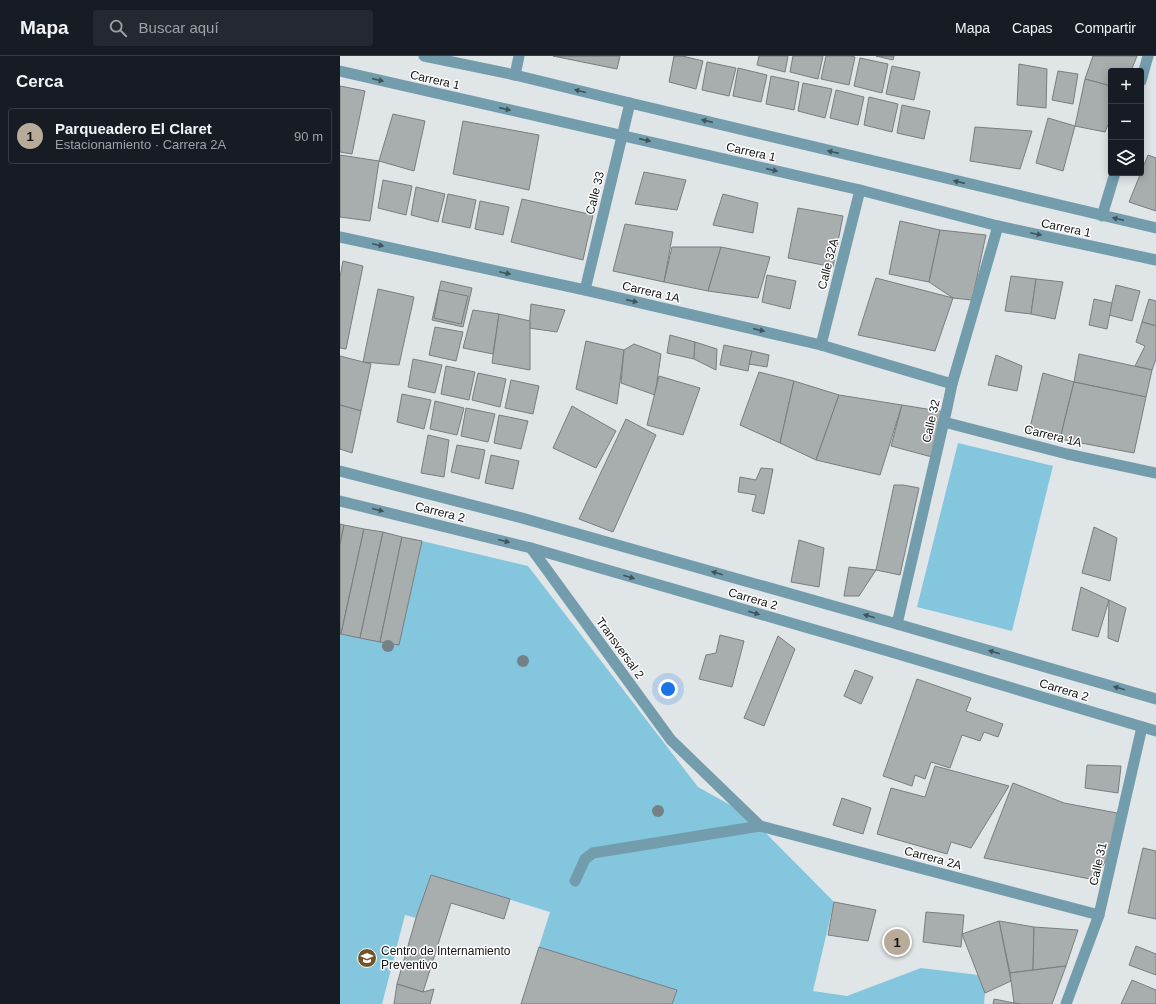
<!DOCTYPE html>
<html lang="es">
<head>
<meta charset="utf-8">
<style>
	:root { --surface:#171b24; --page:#242831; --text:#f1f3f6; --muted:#9ea1a6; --line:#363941; --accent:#b8ab9a }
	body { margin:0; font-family:Helvetica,sans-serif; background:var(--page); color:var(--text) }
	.controls { position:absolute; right:12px; top:12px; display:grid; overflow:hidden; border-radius:4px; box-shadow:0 2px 10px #0003 }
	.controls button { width:36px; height:36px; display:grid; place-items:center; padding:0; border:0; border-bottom:1px solid var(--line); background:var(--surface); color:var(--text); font:20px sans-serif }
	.you { position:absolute; left:328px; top:633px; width:14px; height:14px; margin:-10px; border:3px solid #fff; border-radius:50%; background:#1a73e8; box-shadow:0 0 0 6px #1a73e833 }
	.badge { display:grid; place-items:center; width:26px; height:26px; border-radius:50%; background:var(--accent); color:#111; font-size:13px; font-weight:700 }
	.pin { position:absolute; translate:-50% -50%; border:2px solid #fff; box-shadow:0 1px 4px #0006 }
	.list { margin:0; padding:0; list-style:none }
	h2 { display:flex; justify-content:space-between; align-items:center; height:52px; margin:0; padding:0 16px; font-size:17px }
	h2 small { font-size:13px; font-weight:400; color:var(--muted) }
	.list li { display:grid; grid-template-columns:26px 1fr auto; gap:12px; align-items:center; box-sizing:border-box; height:56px; margin:0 8px 8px; padding:0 8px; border:1px solid var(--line); border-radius:4px }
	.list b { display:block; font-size:15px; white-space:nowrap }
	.list p { margin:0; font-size:13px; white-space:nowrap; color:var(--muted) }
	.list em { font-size:13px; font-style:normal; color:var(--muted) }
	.icon { flex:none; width:22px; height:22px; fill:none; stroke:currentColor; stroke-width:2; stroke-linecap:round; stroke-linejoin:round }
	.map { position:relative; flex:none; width:816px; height:948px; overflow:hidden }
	header { display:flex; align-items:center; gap:24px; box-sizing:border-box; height:56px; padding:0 20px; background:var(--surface); border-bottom:1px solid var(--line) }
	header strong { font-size:19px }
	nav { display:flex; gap:22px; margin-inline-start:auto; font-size:14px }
	.search { width:280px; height:36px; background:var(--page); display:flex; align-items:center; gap:10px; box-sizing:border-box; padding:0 14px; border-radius:4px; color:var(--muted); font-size:15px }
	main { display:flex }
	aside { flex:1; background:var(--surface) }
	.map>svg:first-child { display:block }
	.green { fill:#83c6de }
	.building { fill:#a8adae; stroke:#797d7f }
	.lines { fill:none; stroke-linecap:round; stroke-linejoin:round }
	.service { stroke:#739dad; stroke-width:11 }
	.minor { stroke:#739dad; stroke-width:11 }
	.tertiary { stroke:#739dad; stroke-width:11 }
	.tree { fill:#748186 }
	.oneway { fill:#3f535a }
	.labels { text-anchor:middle; stroke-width:3; stroke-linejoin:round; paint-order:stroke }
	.street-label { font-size:12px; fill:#151617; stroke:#fff }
	.poi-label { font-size:12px; fill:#151617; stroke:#fff; text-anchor:start }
</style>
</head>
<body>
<header>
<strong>Mapa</strong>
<div class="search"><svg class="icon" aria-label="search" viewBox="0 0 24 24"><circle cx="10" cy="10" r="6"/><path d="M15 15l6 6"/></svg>Buscar aquí</div>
<nav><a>Mapa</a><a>Capas</a><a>Compartir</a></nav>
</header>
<main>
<aside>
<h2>Cerca<small></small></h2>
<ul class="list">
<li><span class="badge">1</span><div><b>Parqueadero El Claret</b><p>Estacionamiento · Carrera 2A</p></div><em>90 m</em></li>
</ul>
</aside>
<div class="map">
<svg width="816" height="948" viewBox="0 0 816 948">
	<rect width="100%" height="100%" fill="#e0e5e7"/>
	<g class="green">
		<path d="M 618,387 L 713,410 L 672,575 L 577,551 Z"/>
		<path d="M 82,485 L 188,510 L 358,731 L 408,759 L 494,846 L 473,935 L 507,940 L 581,912 L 638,919 L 645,937 L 644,948 L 332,948 L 337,934 L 199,891 L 210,856 L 91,819 L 76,862 L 65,859 L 42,948 L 0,948 L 0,578 L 59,589 Z"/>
	</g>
	<g class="building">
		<path d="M 213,0 L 280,0 L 277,13 Z"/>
		<path d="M 334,0 L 342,0 L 363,5 L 356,33 L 329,26 Z"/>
		<path d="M 419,0 L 448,0 L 445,16 L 417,9 Z"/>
		<path d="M 453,0 L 483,0 L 478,23 L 450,16 Z"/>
		<path d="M 486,0 L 510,0 L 515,1 L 509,29 L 481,23 Z"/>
		<path d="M 536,0 L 554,0 L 553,4 Z"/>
		<path d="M 753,0 L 797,0 L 791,15 L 771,15 L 771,30 L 745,23 Z"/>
		<path d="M 520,2 L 548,8 L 542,37 L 514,30 Z"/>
		<path d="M 367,6 L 396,12 L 389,40 L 362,34 Z"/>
		<path d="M 679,8 L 707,13 L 706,52 L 677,49 Z"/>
		<path d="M 552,10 L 580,16 L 574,44 L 546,38 Z"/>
		<path d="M 398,12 L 427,19 L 421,46 L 393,40 Z"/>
		<path d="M 718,15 L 738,18 L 733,48 L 712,44 Z"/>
		<path d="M 431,20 L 459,26 L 454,54 L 426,48 Z"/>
		<path d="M 745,23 L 771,30 L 771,62 L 765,76 L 735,70 Z"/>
		<path d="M 463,27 L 492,33 L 485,62 L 458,55 Z"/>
		<path d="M 0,30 L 25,35 L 12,98 L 0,96 Z"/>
		<path d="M 496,34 L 524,41 L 518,69 L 490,62 Z"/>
		<path d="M 529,41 L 558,48 L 552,76 L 524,69 Z"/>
		<path d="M 562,49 L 590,55 L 584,83 L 557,77 Z"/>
		<path d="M 53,58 L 85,65 L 74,115 L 39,105 Z"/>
		<path d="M 708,62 L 735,70 L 723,115 L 696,107 Z"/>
		<path d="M 123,65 L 199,79 L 189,134 L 113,118 Z"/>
		<path d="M 635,71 L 692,75 L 680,113 L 630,105 Z"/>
		<path d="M 0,99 L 39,105 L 30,165 L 0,161 Z"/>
		<path d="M 808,99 L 816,102 L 816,155 L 789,146 Z"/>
		<path d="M 304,116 L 346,124 L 337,154 L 295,148 Z"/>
		<path d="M 43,124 L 72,130 L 66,159 L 38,152 Z"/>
		<path d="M 76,131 L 105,138 L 98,166 L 71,159 Z"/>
		<path d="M 108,138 L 136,144 L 130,172 L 102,166 Z"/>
		<path d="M 383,138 L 418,147 L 413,177 L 373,169 Z"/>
		<path d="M 182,143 L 253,159 L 243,204 L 171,186 Z"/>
		<path d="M 140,145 L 169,151 L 163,179 L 135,173 Z"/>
		<path d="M 458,152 L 503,160 L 493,211 L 448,202 Z"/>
		<path d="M 560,165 L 600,174 L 589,226 L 549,218 Z"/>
		<path d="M 285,168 L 333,176 L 324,226 L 273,215 Z"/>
		<path d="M 600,174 L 646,179 L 632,244 L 613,242 L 589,226 Z"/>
		<path d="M 332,191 L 381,191 L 368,235 L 324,226 Z"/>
		<path d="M 381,191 L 430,201 L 418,242 L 368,235 Z"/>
		<path d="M 3,205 L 23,210 L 6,293 L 0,292 L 0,221 Z"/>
		<path d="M 427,219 L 456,225 L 450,253 L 422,246 Z"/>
		<path d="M 671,220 L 696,223 L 691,258 L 665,255 Z"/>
		<path d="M 536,222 L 613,242 L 595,295 L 518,279 Z"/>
		<path d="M 696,223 L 723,226 L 715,263 L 691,258 Z"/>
		<path d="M 101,225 L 132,232 L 123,271 L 92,264 Z"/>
		<path d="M 776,229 L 800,235 L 792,265 L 769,259 Z"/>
		<path d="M 38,233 L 74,241 L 59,309 L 23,306 Z"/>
		<path d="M 99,234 L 128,240 L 121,268 L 94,262 Z"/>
		<path d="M 754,243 L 772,247 L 767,273 L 749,269 Z"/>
		<path d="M 809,243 L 816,245 L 816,270 L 802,266 Z"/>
		<path d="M 191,248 L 225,254 L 217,276 L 189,272 Z"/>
		<path d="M 133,254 L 159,258 L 153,298 L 123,292 Z"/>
		<path d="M 159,258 L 190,265 L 190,314 L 152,307 Z"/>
		<path d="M 802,266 L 816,270 L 816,303 L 812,314 L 795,310 L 805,290 L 796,286 Z"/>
		<path d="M 95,271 L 123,276 L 116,305 L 89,299 Z"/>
		<path d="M 330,279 L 355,286 L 354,303 L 327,297 Z"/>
		<path d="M 246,285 L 284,294 L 277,348 L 236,333 Z"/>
		<path d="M 355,286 L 377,293 L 376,314 L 354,303 Z"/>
		<path d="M 294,288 L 321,298 L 315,339 L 281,327 L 284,294 Z"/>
		<path d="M 384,289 L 412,295 L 408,315 L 380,309 Z"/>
		<path d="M 412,295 L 429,299 L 427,311 L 409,308 Z"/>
		<path d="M 739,298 L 812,314 L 806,341 L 734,326 Z"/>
		<path d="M 656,299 L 682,310 L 677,335 L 648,329 Z"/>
		<path d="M 0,300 L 31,308 L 21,355 L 0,349 Z"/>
		<path d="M 73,303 L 102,309 L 95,337 L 68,331 Z"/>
		<path d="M 106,310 L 135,316 L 129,344 L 101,338 Z"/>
		<path d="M 419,316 L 454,325 L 440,387 L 400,369 Z"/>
		<path d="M 138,317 L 166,323 L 160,351 L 132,344 Z"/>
		<path d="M 703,317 L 734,326 L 720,383 L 689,376 Z"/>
		<path d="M 319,320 L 360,332 L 343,379 L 307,369 Z"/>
		<path d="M 171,324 L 199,330 L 193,358 L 165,352 Z"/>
		<path d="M 454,325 L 499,339 L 476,404 L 440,387 Z"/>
		<path d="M 734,326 L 806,341 L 794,397 L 720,383 Z"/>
		<path d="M 62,338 L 91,344 L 84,373 L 57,366 Z"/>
		<path d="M 499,339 L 562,349 L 540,419 L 476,404 Z"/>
		<path d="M 95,345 L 124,352 L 117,379 L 90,373 Z"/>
		<path d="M 0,349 L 21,355 L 12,397 L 0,393 Z"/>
		<path d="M 562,349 L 605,356 L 592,401 L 551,390 Z"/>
		<path d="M 232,350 L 276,375 L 256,412 L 213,392 Z"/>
		<path d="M 126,352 L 155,358 L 148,386 L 121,380 Z"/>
		<path d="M 159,359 L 188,365 L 181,393 L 154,387 Z"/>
		<path d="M 286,363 L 316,379 L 273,476 L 239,463 Z"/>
		<path d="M 88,379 L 109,384 L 104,421 L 81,417 Z"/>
		<path d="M 117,389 L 145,394 L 139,423 L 111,416 Z"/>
		<path d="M 151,399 L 179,405 L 173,433 L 145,427 Z"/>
		<path d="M 421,412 L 433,413 L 424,458 L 412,455 L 416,439 L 398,436 L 400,421 L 416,424 Z"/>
		<path d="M 554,429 L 563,429 L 579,432 L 560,519 L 536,514 Z"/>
		<path d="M 0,468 L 4,469 L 0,489 Z"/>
		<path d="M 4,469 L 24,473 L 1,578 L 0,578 L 0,489 Z"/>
		<path d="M 754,471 L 777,482 L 770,525 L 742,517 Z"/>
		<path d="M 24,473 L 43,476 L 20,582 L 1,578 Z"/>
		<path d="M 43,476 L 62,481 L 40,586 L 20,582 Z"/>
		<path d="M 62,481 L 82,485 L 59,589 L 40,586 Z"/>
		<path d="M 459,484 L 484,492 L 479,531 L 451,526 Z"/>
		<path d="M 509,511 L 536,514 L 519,540 L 504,540 Z"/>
		<path d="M 741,531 L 769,544 L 758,581 L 732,574 Z"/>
		<path d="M 769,544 L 786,552 L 778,586 L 768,582 Z"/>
		<path d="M 380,579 L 404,585 L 392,631 L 359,623 L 366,599 L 376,597 Z"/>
		<path d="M 438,580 L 455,593 L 424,670 L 404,662 Z"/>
		<path d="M 515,614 L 533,621 L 521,648 L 504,640 Z"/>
		<path d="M 577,623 L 631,642 L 626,655 L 663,668 L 658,681 L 644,676 L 640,685 L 622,679 L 610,712 L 591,706 L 585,723 L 575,719 L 572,730 L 543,720 Z"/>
		<path d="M 747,709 L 781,710 L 778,737 L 745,732 Z"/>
		<path d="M 595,710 L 669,730 L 631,792 L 611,786 L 607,798 L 537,778 L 551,732 L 585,741 Z"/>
		<path d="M 673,727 L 724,747 L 777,757 L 770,797 L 755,824 L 644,802 Z"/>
		<path d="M 502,742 L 531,752 L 523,778 L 493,769 Z"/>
		<path d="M 803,792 L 816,795 L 816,863 L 788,857 Z"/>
		<path d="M 91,819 L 170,843 L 164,863 L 111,847 L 83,936 L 57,928 L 76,862 Z"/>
		<path d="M 494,846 L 536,854 L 528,885 L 488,879 Z"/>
		<path d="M 586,856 L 624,859 L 621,891 L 583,886 Z"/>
		<path d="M 659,865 L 694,871 L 693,914 L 670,917 Z"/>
		<path d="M 659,865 L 671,925 L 645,937 L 622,878 Z"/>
		<path d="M 694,871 L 738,874 L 726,910 L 693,914 Z"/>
		<path d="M 796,890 L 816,898 L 816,919 L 789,909 Z"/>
		<path d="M 199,891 L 337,934 L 332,948 L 181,948 Z"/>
		<path d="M 726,910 L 712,948 L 681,948 L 674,947 L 670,917 Z"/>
		<path d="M 792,924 L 816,934 L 816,948 L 781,948 Z"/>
		<path d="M 57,928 L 83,936 L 94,933 L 90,948 L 54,948 Z"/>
		<path d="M 654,943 L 674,947 L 681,948 L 653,948 Z"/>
	</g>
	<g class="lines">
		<path class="service" d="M 235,825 L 245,803 L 253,797 L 420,770"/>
		<g class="minor">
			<path d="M 84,0 L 175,19 L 290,47 L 816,172"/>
			<path d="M 0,15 L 520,134 L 658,170 L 816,204"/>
			<path d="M 175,19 L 179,0"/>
			<path d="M 801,25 L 808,0"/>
			<path d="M 762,160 L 775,117"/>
			<path d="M 0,181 L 245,234 L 481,289 L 612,328"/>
			<path d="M 245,234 L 290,47"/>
			<path d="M 481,289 L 520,134"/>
			<path d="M 604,366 L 727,398 L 816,417"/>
			<path d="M 191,492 L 331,684 L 420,770 L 759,859"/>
			<path d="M 557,568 L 607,352 L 612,328 L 658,170"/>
			<path d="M 726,948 L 759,859 L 802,671"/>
		</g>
		<g class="tertiary">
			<path d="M 0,415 L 182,462 L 557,568 L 816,643"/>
			<path d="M 0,445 L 191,492 L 548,595 L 816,675"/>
		</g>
	</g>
	<g class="tree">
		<circle cx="48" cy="590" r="6"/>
		<circle cx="183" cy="605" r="6"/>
		<circle cx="318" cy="755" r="6"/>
	</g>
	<defs><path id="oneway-solid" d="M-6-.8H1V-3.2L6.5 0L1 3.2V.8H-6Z"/></defs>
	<g class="oneway">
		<use href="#oneway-solid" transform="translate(38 24) rotate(13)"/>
		<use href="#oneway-solid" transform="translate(240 35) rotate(-166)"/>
		<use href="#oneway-solid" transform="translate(165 53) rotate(13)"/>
		<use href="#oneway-solid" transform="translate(367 65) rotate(-167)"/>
		<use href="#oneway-solid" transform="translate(305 84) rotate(13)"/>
		<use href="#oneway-solid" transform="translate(493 96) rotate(-167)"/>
		<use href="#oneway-solid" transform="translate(432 114) rotate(13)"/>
		<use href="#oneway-solid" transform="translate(619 126) rotate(-167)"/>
		<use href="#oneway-solid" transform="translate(778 163) rotate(-167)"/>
		<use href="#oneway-solid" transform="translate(696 178) rotate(12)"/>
		<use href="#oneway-solid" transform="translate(38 189) rotate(12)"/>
		<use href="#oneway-solid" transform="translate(165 217) rotate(12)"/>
		<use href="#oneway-solid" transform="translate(292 245) rotate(13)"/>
		<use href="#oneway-solid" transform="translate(419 274) rotate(13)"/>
		<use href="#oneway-solid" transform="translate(38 454) rotate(14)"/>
		<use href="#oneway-solid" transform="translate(164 485) rotate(14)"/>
		<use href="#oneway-solid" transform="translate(377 517) rotate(-164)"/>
		<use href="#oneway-solid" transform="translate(289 521) rotate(16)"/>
		<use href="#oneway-solid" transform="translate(414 557) rotate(16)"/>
		<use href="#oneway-solid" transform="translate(529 560) rotate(-164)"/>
		<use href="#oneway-solid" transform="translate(654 596) rotate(-164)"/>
		<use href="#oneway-solid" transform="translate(779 632) rotate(-164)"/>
	</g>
	<defs>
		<g id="university-disc" transform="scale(1)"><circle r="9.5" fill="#735429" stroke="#fff"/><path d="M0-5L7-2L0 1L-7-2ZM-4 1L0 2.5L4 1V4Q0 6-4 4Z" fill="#fff"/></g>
	</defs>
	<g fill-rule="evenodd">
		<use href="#university-disc" x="27" y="902"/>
	</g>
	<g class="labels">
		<g class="street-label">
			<text transform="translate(95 24) rotate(13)" y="4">Carrera 1</text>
			<text transform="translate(411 96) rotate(13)" y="4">Carrera 1</text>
			<text transform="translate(255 137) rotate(-76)" y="4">Calle 33</text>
			<text transform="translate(726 172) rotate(12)" y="4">Carrera 1</text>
			<text transform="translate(488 208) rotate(-76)" y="4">Calle 32A</text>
			<text transform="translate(311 236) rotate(13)" y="4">Carrera 1A</text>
			<text transform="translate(591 365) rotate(-77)" y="4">Calle 32</text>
			<text transform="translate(713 380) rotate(14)" y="4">Carrera 1A</text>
			<text transform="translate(100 456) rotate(14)" y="4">Carrera 2</text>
			<text transform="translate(413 543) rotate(16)" y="4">Carrera 2</text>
			<text transform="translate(280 592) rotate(54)" y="4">Transversal 2</text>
			<text transform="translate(724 634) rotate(17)" y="4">Carrera 2</text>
			<text transform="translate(593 802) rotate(15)" y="4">Carrera 2A</text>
			<text transform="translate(758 808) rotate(-77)" y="4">Calle 31</text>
		</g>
		<g class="poi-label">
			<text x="41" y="899">Centro de Internamiento<tspan x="41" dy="14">Preventivo</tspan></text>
		</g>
	</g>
</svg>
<div class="controls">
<button>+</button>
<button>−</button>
<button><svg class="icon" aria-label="layers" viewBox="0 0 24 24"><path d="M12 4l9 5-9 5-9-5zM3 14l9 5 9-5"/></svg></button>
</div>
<div class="you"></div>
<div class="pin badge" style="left:557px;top:886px">1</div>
</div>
</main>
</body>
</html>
